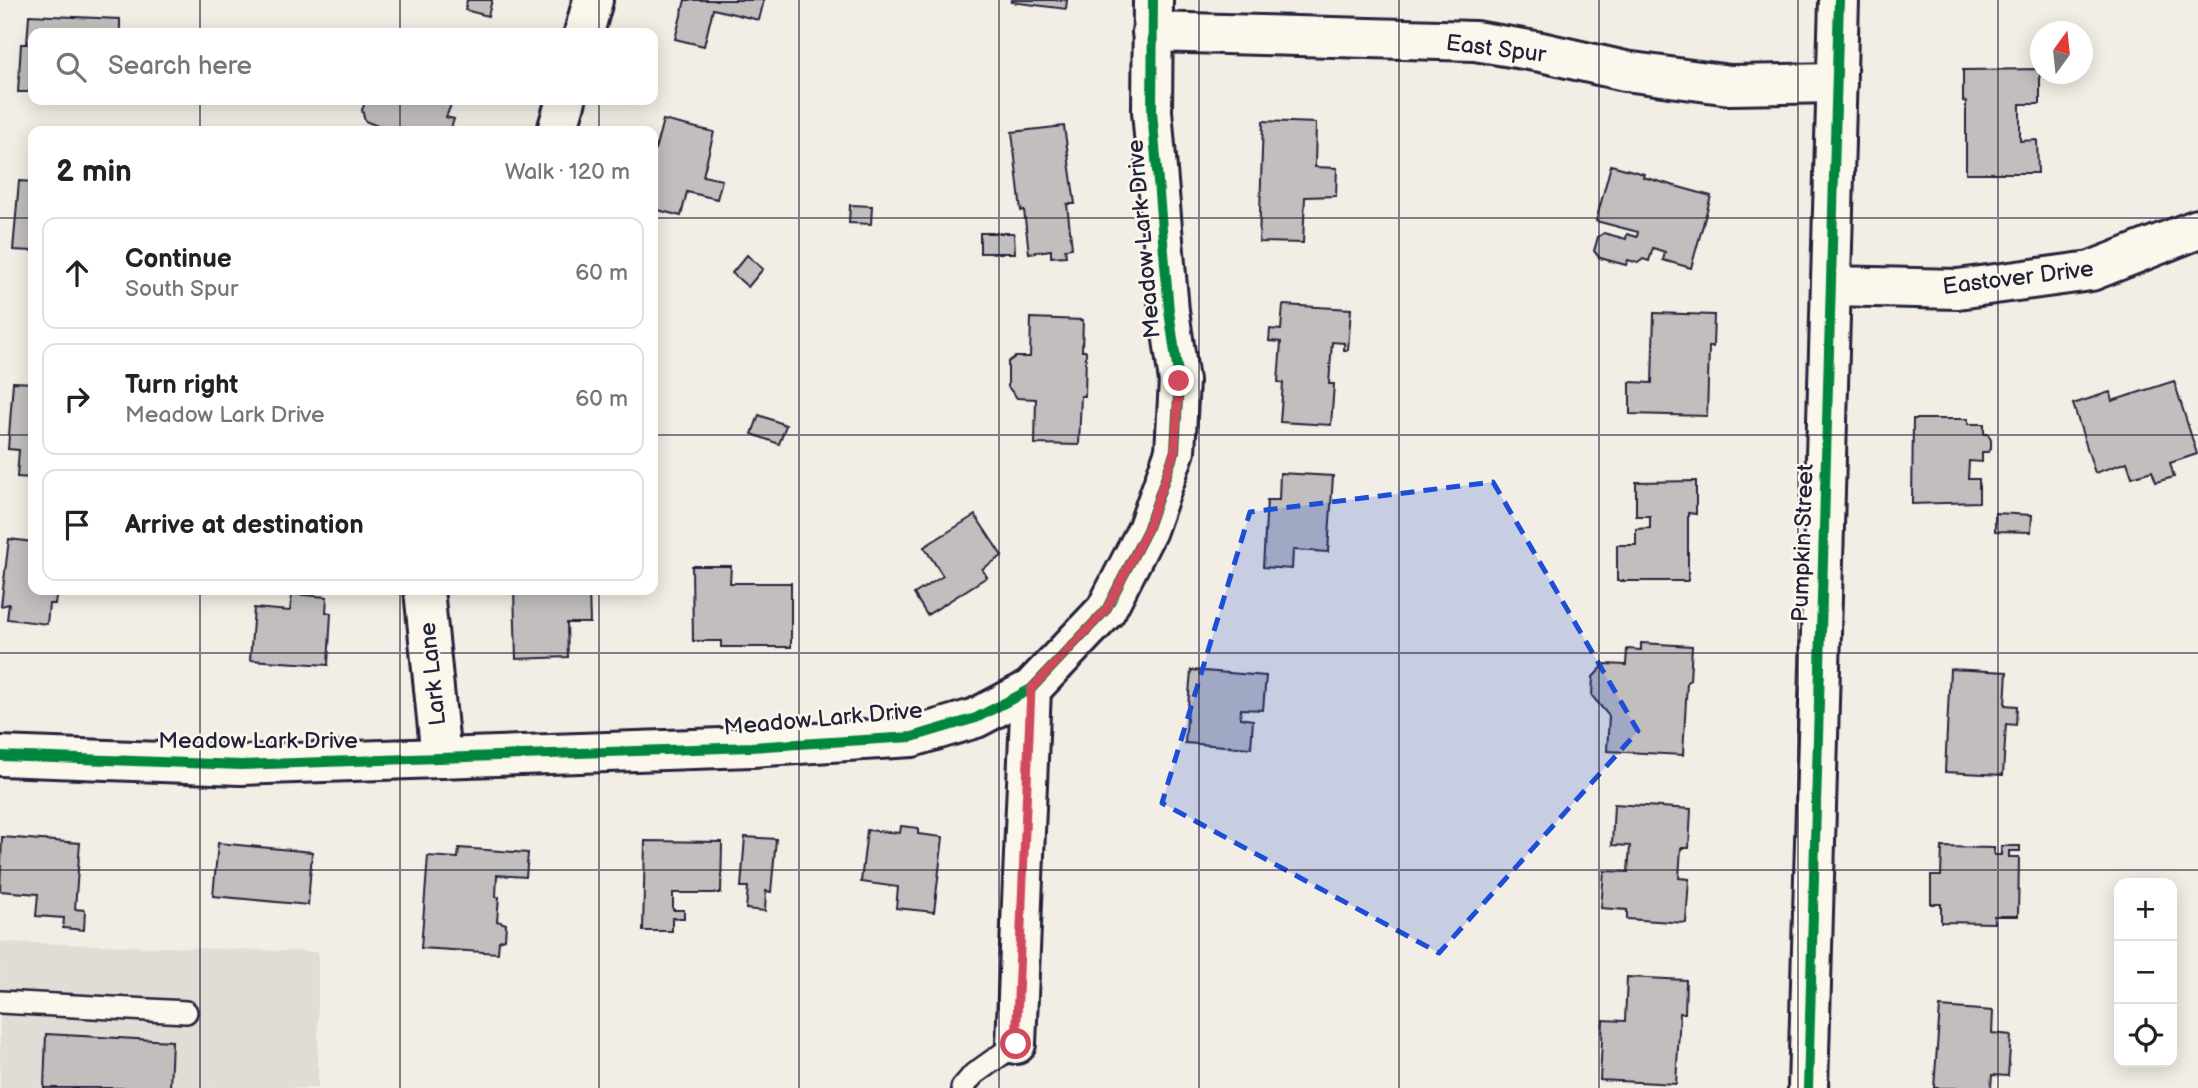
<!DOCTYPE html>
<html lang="en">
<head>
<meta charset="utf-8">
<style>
	:root { --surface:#fff; --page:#f2f2f2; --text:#222; --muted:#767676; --line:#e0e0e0 }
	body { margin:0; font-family:"Balsamiq Sans",sans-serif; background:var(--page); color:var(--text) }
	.controls { position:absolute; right:21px; bottom:21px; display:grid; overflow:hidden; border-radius:14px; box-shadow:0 4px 18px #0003 }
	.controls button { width:63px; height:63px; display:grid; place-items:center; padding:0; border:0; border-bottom:2px solid var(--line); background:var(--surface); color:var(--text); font:35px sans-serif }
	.compass { position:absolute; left:2030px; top:21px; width:63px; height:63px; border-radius:50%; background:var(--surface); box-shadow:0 4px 18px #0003; rotate:15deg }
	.stop { position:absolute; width:21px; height:21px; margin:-16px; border:5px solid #d1495b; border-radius:50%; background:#fff }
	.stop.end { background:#d1495b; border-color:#fff; box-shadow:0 2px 7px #0008 }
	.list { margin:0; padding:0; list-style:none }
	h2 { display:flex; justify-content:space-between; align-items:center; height:91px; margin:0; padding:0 28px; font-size:30px }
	h2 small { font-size:23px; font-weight:400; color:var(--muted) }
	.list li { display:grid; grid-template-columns:46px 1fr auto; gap:21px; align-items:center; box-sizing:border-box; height:112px; margin:0 14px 14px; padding:0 14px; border:2px solid var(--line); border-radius:14px }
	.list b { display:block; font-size:26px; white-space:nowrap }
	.list p { margin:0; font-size:23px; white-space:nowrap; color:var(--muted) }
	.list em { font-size:23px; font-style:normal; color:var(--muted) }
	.icon { flex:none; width:38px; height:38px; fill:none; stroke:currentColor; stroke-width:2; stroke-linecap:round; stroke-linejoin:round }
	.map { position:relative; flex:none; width:2198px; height:1088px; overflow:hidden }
	.search { position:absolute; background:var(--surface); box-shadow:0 4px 18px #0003; left:28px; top:28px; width:630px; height:77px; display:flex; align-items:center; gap:18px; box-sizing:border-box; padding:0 24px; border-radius:14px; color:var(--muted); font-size:26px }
	.panel { position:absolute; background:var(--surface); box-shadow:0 4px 18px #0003; left:28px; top:126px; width:630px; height:469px; border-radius:14px }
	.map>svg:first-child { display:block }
	.built { fill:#e0dcd6 }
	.building { fill:#c2bebe; stroke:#22223b; stroke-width:2 }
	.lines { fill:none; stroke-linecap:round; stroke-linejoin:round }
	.service-casing { stroke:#22223b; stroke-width:26 }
	.minor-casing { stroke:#22223b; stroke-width:44 }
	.service { stroke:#fbf7ec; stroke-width:21 }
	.minor { stroke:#fbf7ec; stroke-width:38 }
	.cycleway-casing { stroke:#fbf7ec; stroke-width:15 }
	.cycleway { stroke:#00873e; stroke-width:10 }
	.route { stroke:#d1495b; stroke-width:9 }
	.marked { fill:#1d4ed8; fill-opacity:0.2; stroke:#1d4ed8; stroke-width:5; stroke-dasharray:14 9; stroke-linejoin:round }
	.grid { fill:none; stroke:#22223b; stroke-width:2; stroke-opacity:0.55 }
	.labels { text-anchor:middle; stroke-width:5; stroke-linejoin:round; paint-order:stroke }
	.street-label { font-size:23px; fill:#22223b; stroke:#fbf7ec }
</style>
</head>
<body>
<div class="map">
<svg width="2198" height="1088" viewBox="0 0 2198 1088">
	<rect width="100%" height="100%" fill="#f2eee5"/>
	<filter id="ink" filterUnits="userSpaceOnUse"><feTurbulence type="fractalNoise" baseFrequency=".0143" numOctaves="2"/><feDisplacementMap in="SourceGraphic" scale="14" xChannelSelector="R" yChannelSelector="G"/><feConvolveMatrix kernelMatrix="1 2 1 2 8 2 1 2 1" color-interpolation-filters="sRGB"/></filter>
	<g filter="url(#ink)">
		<path class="built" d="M 0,942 L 318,952 L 318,1088 L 0,1088 Z"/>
		<g class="building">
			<path d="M 467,0 L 492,0 L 488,16 L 465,10 Z"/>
			<path d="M 685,0 L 764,0 L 759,20 L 713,9 L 704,46 L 675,39 Z"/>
			<path d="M 1012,0 L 1067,0 L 1066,9 L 1011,2 Z"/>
			<path d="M 29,15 L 120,19 L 120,33 L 33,33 L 33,92 L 18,92 L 21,44 L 27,44 Z"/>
			<path d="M 2040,69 L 2040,104 L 2020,104 L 2020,141 L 2037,140 L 2038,173 L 1966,173 L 1966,102 L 1963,101 L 1963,70 Z"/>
			<path d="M 366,100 L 453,100 L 446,117 L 454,119 L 450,131 L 390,131 L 365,121 L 362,110 Z"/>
			<path d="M 663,120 L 714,132 L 703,176 L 722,180 L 717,199 L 687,192 L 681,216 L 658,210 L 655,221 L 653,221 L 653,149 L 655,150 Z"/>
			<path d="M 1263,121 L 1316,123 L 1315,167 L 1337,168 L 1336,196 L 1305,197 L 1303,243 L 1259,242 Z"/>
			<path d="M 1064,126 L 1075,204 L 1067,204 L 1072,248 L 1065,249 L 1066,256 L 1051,257 L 1051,250 L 1029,253 L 1024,210 L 1021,211 L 1012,132 Z"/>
			<path d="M 1611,165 L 1644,174 L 1643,177 L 1711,196 L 1691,268 L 1663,260 L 1665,252 L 1653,248 L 1649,261 L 1643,259 L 1638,263 L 1628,260 L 1626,265 L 1600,258 L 1594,251 L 1598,237 L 1604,233 L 1626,239 L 1627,234 L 1637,237 L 1638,232 L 1596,221 Z"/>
			<path d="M 19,181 L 33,182 L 33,251 L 13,250 Z"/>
			<path d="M 850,205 L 872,206 L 871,224 L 849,223 Z"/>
			<path d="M 980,233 L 1014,233 L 1015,253 L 980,253 Z"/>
			<path d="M 747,255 L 763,269 L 748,287 L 732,273 Z"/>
			<path d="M 1283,305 L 1351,309 L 1348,350 L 1344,350 L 1344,343 L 1332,342 L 1329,384 L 1334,384 L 1331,425 L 1280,422 L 1283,383 L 1278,382 L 1281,342 L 1269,341 L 1270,329 L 1281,330 Z"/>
			<path d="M 1654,313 L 1714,315 L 1713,347 L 1709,347 L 1707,416 L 1630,414 L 1630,382 L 1652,383 Z"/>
			<path d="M 1031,318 L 1083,320 L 1082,351 L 1086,351 L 1085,396 L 1081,396 L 1079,445 L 1035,444 L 1036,399 L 1017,398 L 1008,387 L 1008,362 L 1015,357 L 1030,357 Z"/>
			<path d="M 2174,381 L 2197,454 L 2170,463 L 2174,477 L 2156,482 L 2152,471 L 2132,477 L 2127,462 L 2095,473 L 2073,404 L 2110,392 L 2112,401 Z"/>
			<path d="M 13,382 L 33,383 L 33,478 L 17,477 L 19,450 L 8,449 Z"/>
			<path d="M 759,415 L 786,425 L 779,444 L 752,434 Z"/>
			<path d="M 1913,419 L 1968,419 L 1968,424 L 1984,424 L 1984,434 L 1988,434 L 1991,440 L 1991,449 L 1988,452 L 1982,452 L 1982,462 L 1969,461 L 1968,479 L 1979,479 L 1979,502 L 1912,504 Z"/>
			<path d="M 1280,473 L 1333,476 L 1328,552 L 1293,550 L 1292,569 L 1263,567 L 1267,500 L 1279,500 Z"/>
			<path d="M 1696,481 L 1696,514 L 1688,513 L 1688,581 L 1617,581 L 1617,545 L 1636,545 L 1636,529 L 1650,528 L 1650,516 L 1636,516 L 1636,482 Z"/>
			<path d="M 1995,513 L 2032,515 L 2031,532 L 1995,531 Z"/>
			<path d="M 975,515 L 1002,556 L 982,569 L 987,577 L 927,615 L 914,594 L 943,576 L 924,547 Z"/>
			<path d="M 9,539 L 33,542 L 33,590 L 57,590 L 55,604 L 49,604 L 47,624 L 7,619 L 9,604 L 1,606 Z"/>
			<path d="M 692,566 L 731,566 L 730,583 L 791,583 L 791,647 L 721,647 L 721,641 L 693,641 Z"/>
			<path d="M 514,590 L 589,590 L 590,623 L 567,623 L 568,657 L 516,659 Z"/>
			<path d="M 292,594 L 327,597 L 326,612 L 331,613 L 328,665 L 250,660 L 254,608 L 290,611 Z"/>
			<path d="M 1641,643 L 1692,646 L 1690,680 L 1687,682 L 1683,755 L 1607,751 L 1609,716 L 1592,696 L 1593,677 L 1605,664 L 1626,665 L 1627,649 L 1641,650 Z"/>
			<path d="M 1950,669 L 2007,672 L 2005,705 L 2017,706 L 2016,725 L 2006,724 L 2003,775 L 1945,772 Z"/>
			<path d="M 1191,670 L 1266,676 L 1263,710 L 1241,709 L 1240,718 L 1253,720 L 1251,748 L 1185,743 Z"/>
			<path d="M 1614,804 L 1691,809 L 1689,848 L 1681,848 L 1679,878 L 1689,879 L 1686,923 L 1627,919 L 1627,910 L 1601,908 L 1604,871 L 1628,872 L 1630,846 L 1612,845 Z"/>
			<path d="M 901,826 L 918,828 L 918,834 L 943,837 L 934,912 L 896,908 L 898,887 L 861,882 L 867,830 L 900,833 Z"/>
			<path d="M 2,837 L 80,843 L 75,909 L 85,910 L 84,930 L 63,928 L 64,918 L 36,916 L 38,894 L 0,891 Z"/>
			<path d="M 745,837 L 776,839 L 771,892 L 766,891 L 765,911 L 746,909 L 748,887 L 741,887 Z"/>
			<path d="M 645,841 L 722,842 L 721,893 L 673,893 L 673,910 L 684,910 L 684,918 L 672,918 L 672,931 L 643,931 Z"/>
			<path d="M 218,843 L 312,852 L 308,905 L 213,896 Z"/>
			<path d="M 2001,846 L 2020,846 L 2020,851 L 2009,851 L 2009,857 L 2019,857 L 2018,916 L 1994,916 L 1994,923 L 1941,922 L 1941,904 L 1931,904 L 1931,876 L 1941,876 L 1942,847 L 1994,848 L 1994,855 L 2001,855 Z"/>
			<path d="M 459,848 L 528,853 L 526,877 L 497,875 L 496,897 L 499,897 L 497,921 L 506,924 L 505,939 L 499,941 L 498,953 L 421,948 L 428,856 L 458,858 Z"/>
			<path d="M 1627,977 L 1686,980 L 1685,1013 L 1680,1013 L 1676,1084 L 1600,1080 L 1603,1020 L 1625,1021 Z"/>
			<path d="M 1940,1007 L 1993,1011 L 1992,1033 L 2011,1035 L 2008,1076 L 1992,1075 L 1991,1088 L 1934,1088 Z"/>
			<path d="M 46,1034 L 172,1041 L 170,1088 L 44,1088 Z"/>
		</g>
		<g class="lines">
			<g class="service-casing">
				<g id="service">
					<path d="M 0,1002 L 186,1012"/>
					<path d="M 962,1088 L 974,1074 L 1016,1044"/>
				</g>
			</g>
			<g class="minor-casing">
				<g id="minor">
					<path d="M 1152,32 L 1475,41 L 1541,52 L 1625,71 L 1730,85 L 1837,83"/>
					<path d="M 584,33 L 593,0"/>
					<path d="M 557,131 L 566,100"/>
					<path d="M 1831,286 L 1958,289 L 2091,271 L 2198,229"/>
					<path d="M 424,590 L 441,758"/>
					<path d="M 0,756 L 241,765 L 751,747 L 912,737 L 976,718 L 1031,689 L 1106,610 L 1147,530 L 1175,451 L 1179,381 L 1169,311 L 1152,111 L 1153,0"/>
					<path d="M 1016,1044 L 1031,689"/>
					<path d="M 1808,1088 L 1839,0"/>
				</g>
			</g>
			<use href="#service" class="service"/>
			<use href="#minor" class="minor"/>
			<g class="cycleway-casing">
				<g id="cycleway">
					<path d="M 0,756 L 241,765 L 751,747 L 912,737 L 976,718 L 1031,689 L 1106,610 L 1147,530 L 1175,451 L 1179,381 L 1169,311 L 1152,111 L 1153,0"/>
					<path d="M 1808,1088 L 1839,0"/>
				</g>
			</g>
			<use href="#cycleway" class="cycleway"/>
		</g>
	</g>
	<g class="lines" filter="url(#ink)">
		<path class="route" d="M 1016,1044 L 1031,689 L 1106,610 L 1147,530 L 1175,450 L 1179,381"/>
	</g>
	<path class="marked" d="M 1493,482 L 1638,731 L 1439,953 L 1162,803 L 1250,512 Z"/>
	<path class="grid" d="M 200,0 L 200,33M 400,0 L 400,33M 599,0 L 599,33M 799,0 L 799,1088M 999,0 L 999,1088M 1199,0 L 1199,1088M 1399,0 L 1399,1088M 1599,0 L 1599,1088M 1798,0 L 1798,1088M 1998,0 L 1998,1088M 200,100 L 200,131M 400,100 L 400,131M 599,100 L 599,131M 0,218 L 33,218M 653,218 L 2198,218M 0,435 L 33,435M 653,435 L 2198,435M 200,590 L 200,1088M 400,590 L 400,1088M 599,590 L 599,1088M 0,653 L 2198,653M 0,870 L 2198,870"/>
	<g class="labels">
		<g class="street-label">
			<text transform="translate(1496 48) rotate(7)" y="8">East Spur</text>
			<text transform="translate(1143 239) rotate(-95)" y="8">Meadow Lark Drive</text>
			<text transform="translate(2018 277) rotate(-7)" y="8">Eastover Drive</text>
			<text transform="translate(1802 543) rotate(-88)" y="8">Pumpkin Street</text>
			<text transform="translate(432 674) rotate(-96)" y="8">Lark Lane</text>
			<text transform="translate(823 718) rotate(-5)" y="8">Meadow Lark Drive</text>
			<text x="258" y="748">Meadow Lark Drive</text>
		</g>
	</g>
</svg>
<div class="controls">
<button>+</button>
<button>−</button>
<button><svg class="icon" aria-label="locate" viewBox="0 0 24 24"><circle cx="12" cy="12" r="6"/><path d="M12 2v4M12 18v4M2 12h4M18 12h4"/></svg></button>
</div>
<svg class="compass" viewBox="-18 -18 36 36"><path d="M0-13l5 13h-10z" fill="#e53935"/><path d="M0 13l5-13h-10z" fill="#767676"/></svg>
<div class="stop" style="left:1016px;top:1044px"></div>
<div class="stop end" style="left:1179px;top:381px"></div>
<div class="search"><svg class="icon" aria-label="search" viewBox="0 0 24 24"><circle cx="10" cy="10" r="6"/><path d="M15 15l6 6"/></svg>Search here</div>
<section class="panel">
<h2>2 min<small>Walk · 120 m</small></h2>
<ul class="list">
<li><svg class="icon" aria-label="ahead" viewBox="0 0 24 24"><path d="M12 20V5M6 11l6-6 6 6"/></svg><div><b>Continue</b><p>South Spur</p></div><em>60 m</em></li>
<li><svg class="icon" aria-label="right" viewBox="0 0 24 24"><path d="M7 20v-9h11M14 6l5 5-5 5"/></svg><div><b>Turn right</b><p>Meadow Lark Drive</p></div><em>60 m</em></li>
<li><svg class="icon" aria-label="arrive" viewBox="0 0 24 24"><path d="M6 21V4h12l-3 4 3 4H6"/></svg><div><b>Arrive at destination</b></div></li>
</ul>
</section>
</div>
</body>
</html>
